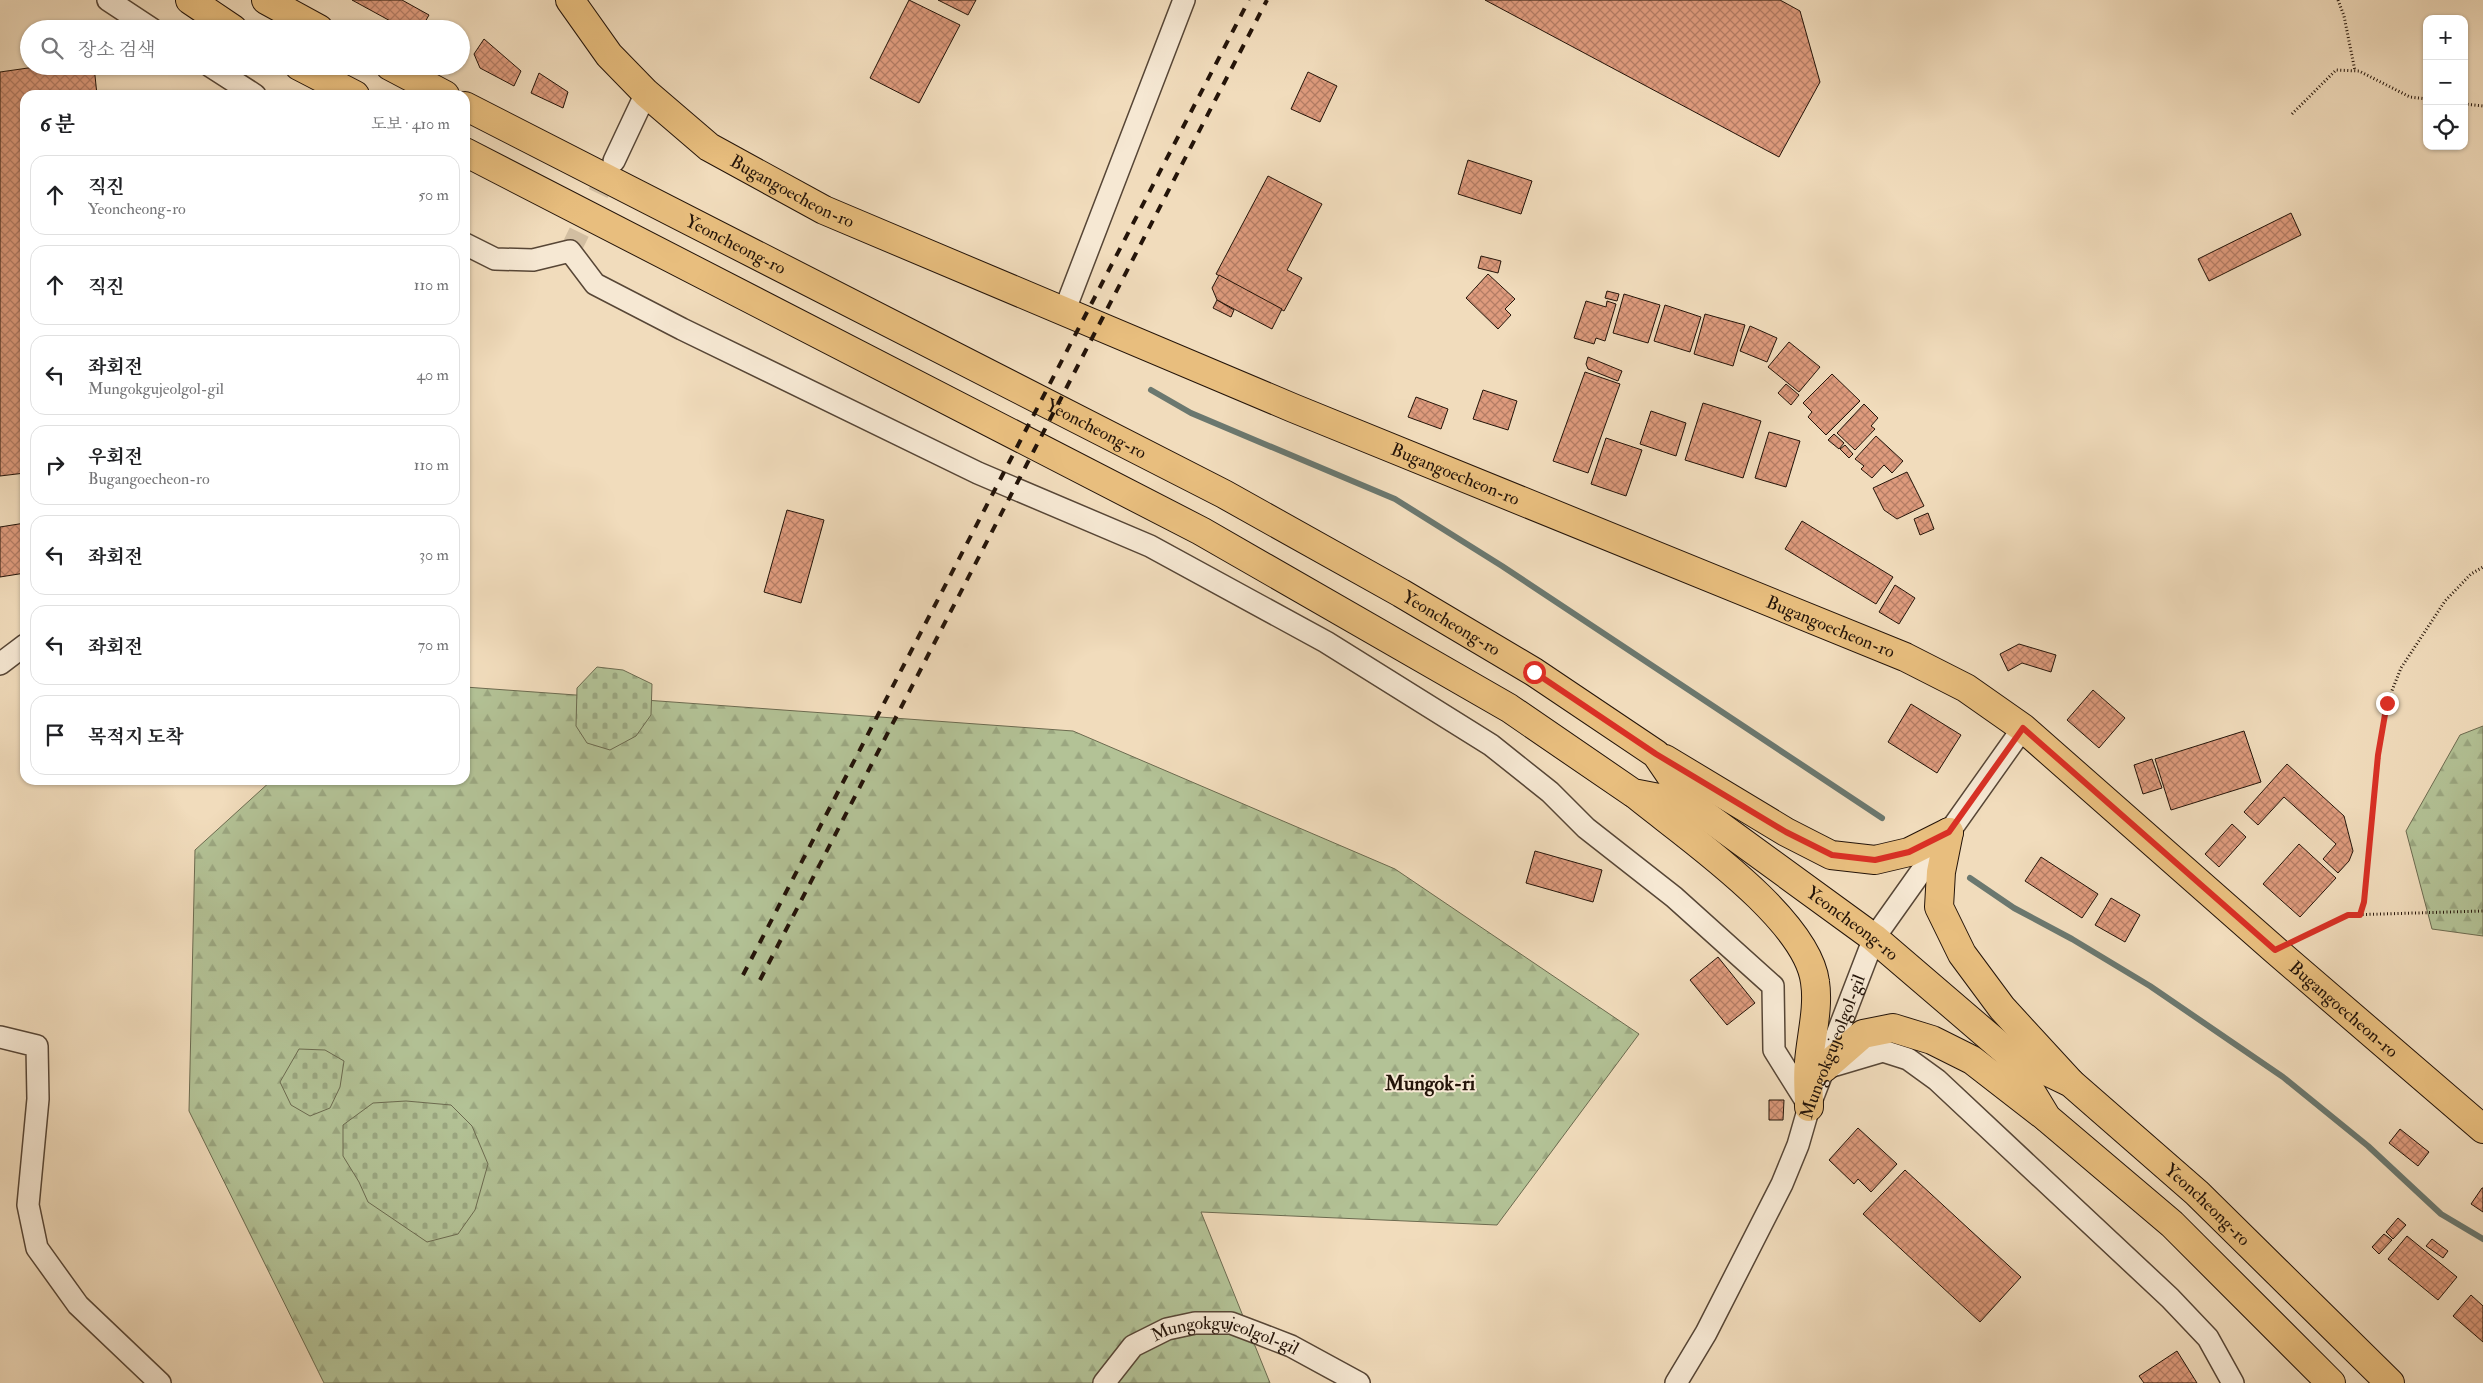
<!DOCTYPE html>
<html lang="ko">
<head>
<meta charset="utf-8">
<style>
	:root { --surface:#fff; --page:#f6f6f6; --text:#202124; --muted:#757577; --line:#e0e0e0 }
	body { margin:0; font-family:"IM FELL Double Pica","Noto Serif KR",serif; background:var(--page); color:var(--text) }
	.controls { position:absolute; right:15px; top:15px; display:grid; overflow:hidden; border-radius:10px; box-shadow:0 1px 4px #0004 }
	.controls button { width:45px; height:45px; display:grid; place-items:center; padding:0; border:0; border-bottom:1px solid var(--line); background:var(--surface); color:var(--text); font:25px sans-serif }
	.stop { position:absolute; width:15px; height:15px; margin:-11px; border:4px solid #d93025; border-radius:50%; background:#fff }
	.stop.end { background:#d93025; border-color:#fff; box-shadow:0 1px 5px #0008 }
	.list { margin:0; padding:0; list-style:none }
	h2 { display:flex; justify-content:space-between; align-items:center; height:65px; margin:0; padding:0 20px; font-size:21px }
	h2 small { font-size:16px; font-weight:400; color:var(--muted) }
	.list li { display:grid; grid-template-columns:32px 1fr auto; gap:15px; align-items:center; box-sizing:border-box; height:80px; margin:0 10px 10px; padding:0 10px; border:1px solid var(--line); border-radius:15px }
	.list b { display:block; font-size:19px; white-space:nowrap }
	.list p { margin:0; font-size:16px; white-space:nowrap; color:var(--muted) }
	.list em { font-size:16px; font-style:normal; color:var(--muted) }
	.icon { flex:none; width:28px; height:28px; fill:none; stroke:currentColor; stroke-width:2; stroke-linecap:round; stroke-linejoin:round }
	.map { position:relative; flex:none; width:2483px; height:1383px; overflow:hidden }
	.search { position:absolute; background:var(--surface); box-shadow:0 1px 4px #0004; left:20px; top:20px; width:450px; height:55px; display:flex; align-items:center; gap:12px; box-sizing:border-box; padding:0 18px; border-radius:28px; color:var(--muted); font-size:19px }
	.panel { position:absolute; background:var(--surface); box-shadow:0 1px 4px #0004; left:20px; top:90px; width:450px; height:695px; border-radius:15px }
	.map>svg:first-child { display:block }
	.forest { fill:url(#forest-firs); stroke:#6c6b50 }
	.cemetery { fill:url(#cemetery-stones); stroke:#6c6b50 }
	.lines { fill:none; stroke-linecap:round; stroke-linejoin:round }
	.stream { stroke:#6b786f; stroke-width:6 }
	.building { fill:url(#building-cross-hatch); stroke:#241409 }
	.minor-tunnel { stroke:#d2bea1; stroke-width:21; stroke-dasharray:21 11; stroke-linecap:butt }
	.minor-casing { stroke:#574636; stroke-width:24 }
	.major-casing { stroke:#241409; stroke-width:30 }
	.highway-casing { stroke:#241409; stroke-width:30 }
	.path { stroke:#241409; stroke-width:3; stroke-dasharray:1 2.5; stroke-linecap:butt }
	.minor { stroke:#f6e8d3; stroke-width:21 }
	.major { stroke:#e8be7e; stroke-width:28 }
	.highway { stroke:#e8be7e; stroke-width:28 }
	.rail { stroke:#241409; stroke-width:4; stroke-dasharray:9 9; stroke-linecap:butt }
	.route { stroke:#d93025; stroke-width:6 }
	.labels { text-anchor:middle; stroke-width:4; stroke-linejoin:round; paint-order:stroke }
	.street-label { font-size:18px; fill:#241409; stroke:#f6e8d3 }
	.quarter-label { font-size:20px; font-weight:bold; fill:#241409; stroke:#f6e8d3 }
</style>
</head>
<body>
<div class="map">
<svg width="2483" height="1383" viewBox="0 0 2483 1383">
	<defs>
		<pattern id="forest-firs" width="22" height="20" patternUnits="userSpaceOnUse" patternTransform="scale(1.25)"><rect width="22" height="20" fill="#b3c296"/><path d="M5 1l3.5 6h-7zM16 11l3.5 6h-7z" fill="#9aa680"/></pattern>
		<pattern id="cemetery-stones" width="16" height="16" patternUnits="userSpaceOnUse" patternTransform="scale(1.25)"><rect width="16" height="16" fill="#b3c296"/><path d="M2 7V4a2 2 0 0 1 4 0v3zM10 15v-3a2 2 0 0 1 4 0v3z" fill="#9aa680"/></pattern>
		<pattern id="building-cross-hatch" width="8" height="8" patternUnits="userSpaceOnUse" patternTransform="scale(1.25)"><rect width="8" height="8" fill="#de9b7d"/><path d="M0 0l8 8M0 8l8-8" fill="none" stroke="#b47d65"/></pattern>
	</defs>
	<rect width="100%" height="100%" fill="#f1dcbc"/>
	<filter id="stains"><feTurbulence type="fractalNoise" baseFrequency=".004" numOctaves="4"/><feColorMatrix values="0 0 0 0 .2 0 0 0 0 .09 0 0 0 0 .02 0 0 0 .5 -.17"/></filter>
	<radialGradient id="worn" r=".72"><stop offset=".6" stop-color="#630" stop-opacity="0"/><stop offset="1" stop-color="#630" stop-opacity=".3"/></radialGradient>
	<g class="forest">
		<path d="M 465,687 L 1073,731 L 1395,869 L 1639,1034 L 1497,1225 L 1201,1212 L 1270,1383 L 324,1383 L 189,1111 L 195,850 L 272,780 L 465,780 Z"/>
		<path d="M 2483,726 L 2483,936 L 2432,929 L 2406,831 L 2460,735 Z"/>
	</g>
	<g class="cemetery">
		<path d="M 597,667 L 623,670 L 652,684 L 651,715 L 636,736 L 610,750 L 587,743 L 576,726 L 577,688 Z"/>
		<path d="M 299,1049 L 325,1050 L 344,1061 L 340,1087 L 330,1108 L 310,1116 L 291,1105 L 280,1082 Z"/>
		<path d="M 406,1101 L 451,1105 L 472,1126 L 488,1164 L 475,1210 L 458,1234 L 427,1242 L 368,1202 L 359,1182 L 343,1156 L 343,1125 L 373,1103 Z"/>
	</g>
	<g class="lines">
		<g class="stream">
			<path d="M 1151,390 L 1191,413 L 1395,499 L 1502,566 L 1882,818"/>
			<path d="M 1970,878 L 2014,908 L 2072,939 L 2150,986 L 2283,1077 L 2368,1146 L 2441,1214 L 2483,1239"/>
		</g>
	</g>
	<g class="building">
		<path d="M 352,0 L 402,0 L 429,15 L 421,29 L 405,29 Z"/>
		<path d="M 909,0 L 960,25 L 919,103 L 870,78 Z"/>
		<path d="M 938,0 L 976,0 L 968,15 Z"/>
		<path d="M 1485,0 L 1780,0 L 1800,11 L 1820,82 L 1779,157 Z"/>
		<path d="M 484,39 L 521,71 L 514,86 L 480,68 L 474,54 Z"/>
		<path d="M 42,66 L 94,66 L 97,95 L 25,95 L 25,473 L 0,476 L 0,72 Z"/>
		<path d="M 1308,72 L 1337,86 L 1320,122 L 1291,109 Z"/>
		<path d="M 539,73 L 568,92 L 563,108 L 531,93 Z"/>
		<path d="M 1468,160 L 1532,181 L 1521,214 L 1458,194 Z"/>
		<path d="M 1268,176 L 1322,204 L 1287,270 L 1302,278 L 1284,311 L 1216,274 Z"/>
		<path d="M 2291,213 L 2301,235 L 2209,281 L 2198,259 Z"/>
		<path d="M 1481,256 L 1501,261 L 1498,273 L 1478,268 Z"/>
		<path d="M 1488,274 L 1515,299 L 1505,309 L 1511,315 L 1498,329 L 1466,298 Z"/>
		<path d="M 1219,275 L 1282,309 L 1272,329 L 1217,300 L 1212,288 Z"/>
		<path d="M 1607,291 L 1619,294 L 1617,301 L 1605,298 Z"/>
		<path d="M 1624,294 L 1660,305 L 1648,343 L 1613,333 Z"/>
		<path d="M 1217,300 L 1234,310 L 1231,317 L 1213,308 Z"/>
		<path d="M 1586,301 L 1606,307 L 1607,301 L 1616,304 L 1605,341 L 1596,338 L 1594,344 L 1574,338 Z"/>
		<path d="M 1665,305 L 1701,317 L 1690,352 L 1654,341 Z"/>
		<path d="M 1705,314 L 1745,325 L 1733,366 L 1694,354 Z"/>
		<path d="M 1750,326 L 1777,338 L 1767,362 L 1740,351 Z"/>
		<path d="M 1789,342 L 1820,367 L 1799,392 L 1768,367 Z"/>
		<path d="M 1588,357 L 1622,371 L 1618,381 L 1588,369 L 1586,364 Z"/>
		<path d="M 1585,372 L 1620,384 L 1588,473 L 1553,461 Z"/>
		<path d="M 1832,374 L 1860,401 L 1826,435 L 1808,417 L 1812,412 L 1803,403 Z"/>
		<path d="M 1786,384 L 1799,395 L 1791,405 L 1778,393 Z"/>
		<path d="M 1483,390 L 1517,401 L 1508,430 L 1473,419 Z"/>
		<path d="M 1416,397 L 1448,409 L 1441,429 L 1408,417 Z"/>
		<path d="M 1703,403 L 1761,421 L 1743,478 L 1685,460 Z"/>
		<path d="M 1864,404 L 1878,418 L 1871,426 L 1875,429 L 1855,450 L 1837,433 Z"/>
		<path d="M 1651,411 L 1686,423 L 1676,456 L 1640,444 Z"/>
		<path d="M 1769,432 L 1800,441 L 1786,487 L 1755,478 Z"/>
		<path d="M 1834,434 L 1844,443 L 1839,449 L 1828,440 Z"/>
		<path d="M 1876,436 L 1903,461 L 1892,473 L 1884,465 L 1872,478 L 1861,469 L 1864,466 L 1855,459 Z"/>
		<path d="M 1606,438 L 1642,450 L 1626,496 L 1591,484 Z"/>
		<path d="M 1845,445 L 1853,454 L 1849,458 L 1840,449 Z"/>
		<path d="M 1907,472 L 1924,506 L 1897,519 L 1884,510 L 1873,488 Z"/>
		<path d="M 787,510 L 824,520 L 801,603 L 764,592 Z"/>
		<path d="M 1928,513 L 1934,529 L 1920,535 L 1914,519 Z"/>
		<path d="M 1802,521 L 1893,577 L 1876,604 L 1785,549 Z"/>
		<path d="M 25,523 L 25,573 L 0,577 L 0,527 Z"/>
		<path d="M 1895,585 L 1915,598 L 1899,624 L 1879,612 Z"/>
		<path d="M 2019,644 L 2056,655 L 2051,672 L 2022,663 L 2008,671 L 2000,654 Z"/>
		<path d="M 2093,690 L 2125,718 L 2099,748 L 2067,720 Z"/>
		<path d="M 1911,704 L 1961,735 L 1937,773 L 1888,742 Z"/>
		<path d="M 2244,731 L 2261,782 L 2171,810 L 2155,759 Z"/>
		<path d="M 2152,759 L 2162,788 L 2143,794 L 2134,765 Z"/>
		<path d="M 2287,764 L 2344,816 L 2353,851 L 2349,861 L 2338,873 L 2323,859 L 2336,844 L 2284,797 L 2258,825 L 2244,812 Z"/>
		<path d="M 2232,824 L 2246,837 L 2219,867 L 2205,854 Z"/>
		<path d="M 2299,844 L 2336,878 L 2300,917 L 2263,884 Z"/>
		<path d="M 1535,851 L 1602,870 L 1593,902 L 1526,883 Z"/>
		<path d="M 2041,857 L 2098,894 L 2082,918 L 2025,881 Z"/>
		<path d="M 2111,898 L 2140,915 L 2125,942 L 2095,925 Z"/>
		<path d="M 1718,957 L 1755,1003 L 1727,1025 L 1690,980 Z"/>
		<path d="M 1769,1100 L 1784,1100 L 1783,1120 L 1769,1120 Z"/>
		<path d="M 1858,1128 L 1897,1164 L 1871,1192 L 1858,1179 L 1854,1184 L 1829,1160 Z"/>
		<path d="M 2400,1129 L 2429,1152 L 2418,1166 L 2389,1143 Z"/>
		<path d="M 1905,1170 L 2021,1277 L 1980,1322 L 1863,1214 Z"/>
		<path d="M 2482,1188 L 2483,1188 L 2483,1212 L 2471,1204 Z"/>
		<path d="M 2398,1218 L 2406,1225 L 2393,1239 L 2386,1232 Z"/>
		<path d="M 2384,1234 L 2392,1240 L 2379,1254 L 2372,1247 Z"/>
		<path d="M 2407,1236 L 2457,1277 L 2438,1300 L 2388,1259 Z"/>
		<path d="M 2432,1239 L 2448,1251 L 2443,1258 L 2426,1246 Z"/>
		<path d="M 2471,1295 L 2483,1306 L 2483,1342 L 2453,1316 Z"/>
		<path d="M 2177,1351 L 2197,1383 L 2144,1383 L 2139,1376 Z"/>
	</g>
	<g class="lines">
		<path class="minor-tunnel" d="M 570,251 L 612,165"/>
		<g class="minor-casing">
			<g id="minor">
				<path d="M 108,0 L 152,29"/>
				<path d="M 210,66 L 255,95"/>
				<path d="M 614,161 L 646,93"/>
				<path d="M 465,244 L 495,259 L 533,260 L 570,251 L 595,284 L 682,329 L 978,473 L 1150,546 L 1326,642 L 1491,745 L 1550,792 L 1586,828 L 1674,897 L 1773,986 L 1774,1050 L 1809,1106"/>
				<path d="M 1064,312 L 1184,0"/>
				<path d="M 0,664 L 25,645"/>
				<path d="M 0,1037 L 37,1046 L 38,1099 L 28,1205 L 37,1248 L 78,1305 L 160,1383"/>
				<path d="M 1829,1067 L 1883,1051 L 1908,1059 L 1937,1080 L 2170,1298 L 2208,1338 L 2233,1383"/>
				<path id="s1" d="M 1104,1383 L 1133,1346 L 1167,1329 L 1195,1323 L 1231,1323 L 1260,1334 L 1291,1346 L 1359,1383"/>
				<path id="s2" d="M 1676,1383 L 1706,1333 L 1782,1184 L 1798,1145 L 1809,1107 L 1874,938 L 2023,728"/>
			</g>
		</g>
		<g class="major-casing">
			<g id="major">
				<path d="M 190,0 L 233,29"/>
				<path d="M 266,0 L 319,29"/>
				<path id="s3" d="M 570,0 L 609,55 L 646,93 L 709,147 L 824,210 L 1293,408 L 1905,657 L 1966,688 L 2023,728 L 2275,950 L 2483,1129"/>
				<path d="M 299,66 L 355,95"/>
				<path d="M 390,66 L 445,95"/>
				<path id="s4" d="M 465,106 L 1224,494 L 1401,593 L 1534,672 L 1656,754 L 1690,804 L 1874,938 L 2007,1052"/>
				<path d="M 465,152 L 1201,531 L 1509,708 L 1633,793 L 1690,804"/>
				<path d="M 1665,759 L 1786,832 L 1831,855 L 1875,860 L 1909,852 L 1949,832"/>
				<path d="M 1636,795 C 1685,835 1807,918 1815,982 C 1819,1008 1811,1036 1809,1062 C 1807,1077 1809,1092 1809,1107"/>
				<path d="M 1949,832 L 1941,872 L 1939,907 L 1962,954 L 2002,1008 L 2070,1082"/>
				<path d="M 1824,1068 L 1863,1034 L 1893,1028 L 1932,1040 L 1972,1060 L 2047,1118"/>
			</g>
		</g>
		<g class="highway-casing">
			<g id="highway">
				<path id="s5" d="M 2007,1052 L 2071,1083 L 2197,1193 L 2390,1383"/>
				<path d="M 2007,1052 L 2047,1118 L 2172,1224 L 2331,1383"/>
			</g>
		</g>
		<g class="path">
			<path d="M 2338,0 L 2344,16 L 2355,71"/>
			<path d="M 2464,104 L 2483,106"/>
			<path d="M 2292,114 L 2336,70 L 2359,71 L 2410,97 L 2427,99"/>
			<path d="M 2360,915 L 2364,902 L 2379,755 L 2387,703 L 2401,668 L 2445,601 L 2471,574 L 2483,567"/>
			<path d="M 2298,939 L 2348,915 L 2483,911"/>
		</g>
		<use href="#minor" class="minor"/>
		<use href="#major" class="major"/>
		<use href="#highway" class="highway"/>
		<g class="rail">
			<path d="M 743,975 L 1249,0"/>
			<path d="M 760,980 L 1267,0"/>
		</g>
	</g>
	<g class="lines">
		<path class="route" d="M 1534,672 L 1656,754 L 1786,832 L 1832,855 L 1875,860 L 1909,852 L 1949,832 L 2023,728 L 2275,950 L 2348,915 L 2360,915 L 2364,902 L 2378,755 L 2387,703"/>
	</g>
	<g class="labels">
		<g class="street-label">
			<text dy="6" stroke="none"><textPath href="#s3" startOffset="298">Bugangoecheon-ro</textPath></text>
			<text dy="6" stroke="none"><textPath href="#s4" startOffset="304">Yeoncheong-ro</textPath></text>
			<text dy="6" stroke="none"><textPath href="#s4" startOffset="709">Yeoncheong-ro</textPath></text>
			<text dy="6" stroke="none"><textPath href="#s3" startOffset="1019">Bugangoecheon-ro</textPath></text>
			<text dy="6" stroke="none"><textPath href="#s4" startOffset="1114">Yeoncheong-ro</textPath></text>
			<text dy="6" stroke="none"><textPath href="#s3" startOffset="1424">Bugangoecheon-ro</textPath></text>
			<text dy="6" stroke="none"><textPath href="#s4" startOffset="1619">Yeoncheong-ro</textPath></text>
			<text dy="6" stroke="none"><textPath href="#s3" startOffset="2069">Bugangoecheon-ro</textPath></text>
			<text dy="6" stroke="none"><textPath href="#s2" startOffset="372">Mungokgujeolgol-gil</textPath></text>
			<text dy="6" stroke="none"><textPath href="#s5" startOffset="254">Yeoncheong-ro</textPath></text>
			<text dy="6" stroke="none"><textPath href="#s1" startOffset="145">Mungokgujeolgol-gil</textPath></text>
		</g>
		<g class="quarter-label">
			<text x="1430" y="1090">Mungok-ri</text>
		</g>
	</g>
	<rect width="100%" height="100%" filter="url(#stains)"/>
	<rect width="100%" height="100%" fill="url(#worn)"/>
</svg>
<div class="controls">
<button>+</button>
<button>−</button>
<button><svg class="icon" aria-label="locate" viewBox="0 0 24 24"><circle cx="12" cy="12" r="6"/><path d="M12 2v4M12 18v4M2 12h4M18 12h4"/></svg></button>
</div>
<div class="stop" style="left:1534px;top:672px"></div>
<div class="stop end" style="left:2387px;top:703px"></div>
<div class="search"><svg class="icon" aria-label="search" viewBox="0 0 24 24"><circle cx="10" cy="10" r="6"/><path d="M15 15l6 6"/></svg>장소 검색</div>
<section class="panel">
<h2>6 분<small>도보 · 410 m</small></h2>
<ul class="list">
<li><svg class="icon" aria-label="ahead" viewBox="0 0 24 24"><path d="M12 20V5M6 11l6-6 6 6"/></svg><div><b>직진</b><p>Yeoncheong-ro</p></div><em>50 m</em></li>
<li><svg class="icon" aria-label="ahead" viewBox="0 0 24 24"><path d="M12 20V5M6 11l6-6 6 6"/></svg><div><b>직진</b></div><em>110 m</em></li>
<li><svg class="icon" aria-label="left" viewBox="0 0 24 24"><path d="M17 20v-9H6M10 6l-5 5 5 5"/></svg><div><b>좌회전</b><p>Mungokgujeolgol-gil</p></div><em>40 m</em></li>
<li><svg class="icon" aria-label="right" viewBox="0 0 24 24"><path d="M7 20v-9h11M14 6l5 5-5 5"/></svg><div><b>우회전</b><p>Bugangoecheon-ro</p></div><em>110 m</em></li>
<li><svg class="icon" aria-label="left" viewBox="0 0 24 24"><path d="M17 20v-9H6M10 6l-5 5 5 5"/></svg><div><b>좌회전</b></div><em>30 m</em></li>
<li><svg class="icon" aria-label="left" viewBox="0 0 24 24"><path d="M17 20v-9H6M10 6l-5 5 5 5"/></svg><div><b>좌회전</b></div><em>70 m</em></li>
<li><svg class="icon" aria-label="arrive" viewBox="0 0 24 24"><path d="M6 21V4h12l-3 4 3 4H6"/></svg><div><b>목적지 도착</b></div></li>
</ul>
</section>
</div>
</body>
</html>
